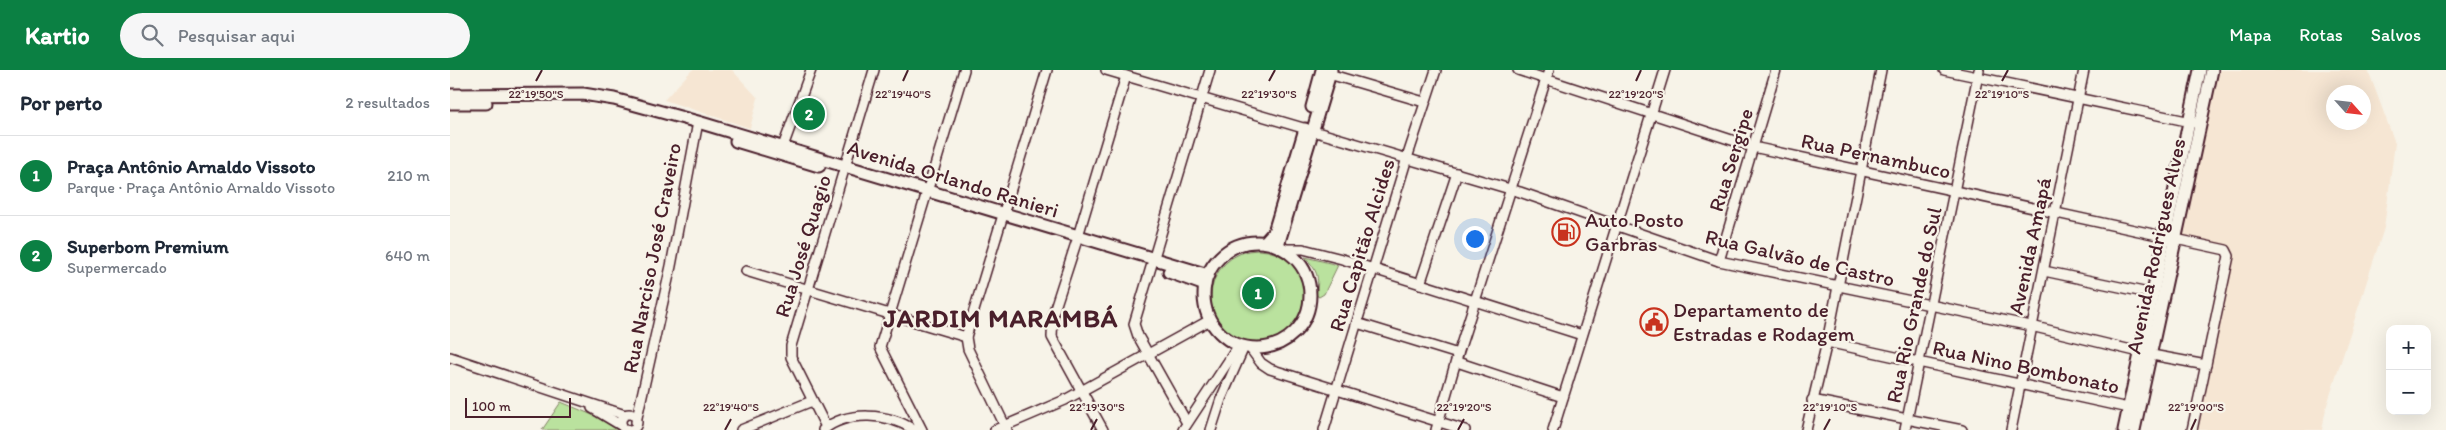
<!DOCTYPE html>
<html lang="pt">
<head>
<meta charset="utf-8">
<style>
	:root { --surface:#fff; --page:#f6f6f7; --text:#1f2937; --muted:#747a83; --line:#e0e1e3; --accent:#0b8043 }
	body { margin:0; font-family:Itim,sans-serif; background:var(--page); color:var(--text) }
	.controls { position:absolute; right:15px; bottom:15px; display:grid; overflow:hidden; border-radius:10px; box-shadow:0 5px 20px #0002 }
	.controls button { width:45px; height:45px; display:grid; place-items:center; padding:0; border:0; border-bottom:1px solid var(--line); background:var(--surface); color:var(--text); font:25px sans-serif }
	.compass { position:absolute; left:1876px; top:15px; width:45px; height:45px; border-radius:50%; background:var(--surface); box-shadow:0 5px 20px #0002; rotate:117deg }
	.scale { position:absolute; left:15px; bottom:12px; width:106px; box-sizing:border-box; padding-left:5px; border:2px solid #4a1f2b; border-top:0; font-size:14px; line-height:18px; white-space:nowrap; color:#4a1f2b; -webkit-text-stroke:4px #f7f3e8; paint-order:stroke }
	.you { position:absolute; left:1024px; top:168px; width:18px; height:18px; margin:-12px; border:4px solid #fff; border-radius:50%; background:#1a73e8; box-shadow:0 0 0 8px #1a73e833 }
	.badge { display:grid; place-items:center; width:32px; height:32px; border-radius:50%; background:var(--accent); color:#fff; font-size:16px; font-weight:700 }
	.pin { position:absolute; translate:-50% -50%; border:2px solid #fff; box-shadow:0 1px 5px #0006 }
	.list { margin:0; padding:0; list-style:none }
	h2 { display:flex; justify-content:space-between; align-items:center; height:65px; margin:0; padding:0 20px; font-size:21px }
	h2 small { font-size:16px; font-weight:400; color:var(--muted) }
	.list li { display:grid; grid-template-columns:32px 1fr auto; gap:15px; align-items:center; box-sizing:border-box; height:80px; padding:0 20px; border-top:1px solid var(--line) }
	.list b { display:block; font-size:19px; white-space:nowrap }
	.list p { margin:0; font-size:16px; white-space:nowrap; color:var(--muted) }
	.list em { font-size:16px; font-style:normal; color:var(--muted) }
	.icon { flex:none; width:28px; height:28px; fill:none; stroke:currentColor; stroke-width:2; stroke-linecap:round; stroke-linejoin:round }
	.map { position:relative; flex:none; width:1996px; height:360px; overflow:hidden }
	header { display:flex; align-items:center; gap:30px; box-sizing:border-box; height:70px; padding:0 25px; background:var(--accent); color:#fff }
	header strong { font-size:24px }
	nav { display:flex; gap:28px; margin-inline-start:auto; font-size:18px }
	.search { width:350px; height:45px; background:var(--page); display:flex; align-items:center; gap:12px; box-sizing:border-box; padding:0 18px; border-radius:28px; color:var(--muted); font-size:19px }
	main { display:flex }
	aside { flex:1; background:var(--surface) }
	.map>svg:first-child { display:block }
	.built { fill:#f6e6d3; fill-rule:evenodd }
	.green { fill:#bae29e; stroke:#828064 }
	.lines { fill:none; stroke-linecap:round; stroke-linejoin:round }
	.minor-casing { stroke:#4a1f2b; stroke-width:12 }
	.major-casing { stroke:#4a1f2b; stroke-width:15 }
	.minor { stroke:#f7f3e8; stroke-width:9 }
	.major { stroke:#f7f3e8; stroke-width:11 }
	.ticks { fill:none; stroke:#4a1f2b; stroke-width:2 }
	.labels { text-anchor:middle; stroke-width:4.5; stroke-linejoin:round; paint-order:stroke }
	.street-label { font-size:21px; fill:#4a1f2b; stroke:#f7f3e8 }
	.poi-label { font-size:21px; fill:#4a1f2b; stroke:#f7f3e8; text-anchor:start }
	.district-label { font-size:26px; font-weight:bold; letter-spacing:1px; fill:#4a1f2b; stroke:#f7f3e8 }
	.ticks-label { font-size:12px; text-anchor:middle; fill:#4a1f2b; stroke:#f7f3e8; stroke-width:4.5; stroke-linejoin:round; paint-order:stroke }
</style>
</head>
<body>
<header>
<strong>Kartio</strong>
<div class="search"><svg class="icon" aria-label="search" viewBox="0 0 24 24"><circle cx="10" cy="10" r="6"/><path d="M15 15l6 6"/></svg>Pesquisar aqui</div>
<nav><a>Mapa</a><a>Rotas</a><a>Salvos</a></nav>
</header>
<main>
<aside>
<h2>Por perto<small>2 resultados</small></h2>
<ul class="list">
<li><span class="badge">1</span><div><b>Praça Antônio Arnaldo Vissoto</b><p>Parque · Praça Antônio Arnaldo Vissoto</p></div><em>210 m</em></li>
<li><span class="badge">2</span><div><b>Superbom Premium</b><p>Supermercado</p></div><em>640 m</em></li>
</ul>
</aside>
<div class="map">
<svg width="1996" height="360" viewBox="0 0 1996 360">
	<rect width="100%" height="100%" fill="#f7f3e8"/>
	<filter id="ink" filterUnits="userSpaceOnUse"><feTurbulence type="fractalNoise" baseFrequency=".02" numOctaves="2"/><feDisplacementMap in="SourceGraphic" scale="10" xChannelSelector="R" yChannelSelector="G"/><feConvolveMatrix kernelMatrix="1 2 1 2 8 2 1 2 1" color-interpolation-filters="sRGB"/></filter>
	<g filter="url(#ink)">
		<g class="built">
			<path d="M 242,0 L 282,0 L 308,28 L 300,58 L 214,30 Z"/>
			<path d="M 1769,0 L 1918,0 L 1945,73 L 1934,158 L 1876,338 L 1872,360 L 1747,360 L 1785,183 L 1730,171 ZM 1884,22 L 1914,22 L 1914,52 L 1884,52 Z"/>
		</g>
		<g class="green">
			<circle cx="808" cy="227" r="47"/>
			<path d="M 855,187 L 888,195 L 874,224 L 869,227 L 866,225 C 870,207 867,200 855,187 Z"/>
			<path d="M 111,332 L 145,346 L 168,360 L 92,360 Z"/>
		</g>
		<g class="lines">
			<g class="minor-casing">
				<g id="minor">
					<path d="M 656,0 L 1070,122 L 1269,191 L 1581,256 L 1702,285 L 1756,295"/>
					<path d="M 1068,0 L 1303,77 L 1776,180 L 1779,186 L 1742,360"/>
					<path d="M 1494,0 L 1746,53"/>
					<path d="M 879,4 L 974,32"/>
					<path d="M 331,82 L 361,0"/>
					<path d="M 628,166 L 676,6"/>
					<path d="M 626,173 L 603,244 L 602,267 L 653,360"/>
					<path d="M 834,179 L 853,179 L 892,189 L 1132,265"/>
					<path d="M 1269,191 L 1326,0"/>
					<path d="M 296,201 L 516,267"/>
					<path d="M 1594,201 L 1703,224"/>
					<path d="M 970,214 L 1007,103"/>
					<path d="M 907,253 L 1008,284"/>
					<path d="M 1377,272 L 1678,338"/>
					<path d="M 800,278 L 811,293 L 820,299 L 1015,360"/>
					<path d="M 0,287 L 175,345"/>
					<path d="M 1007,292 L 1113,327"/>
					<path d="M 1362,330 L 1512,360"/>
					<path d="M 142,338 L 172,356"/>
					<circle cx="179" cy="352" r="8"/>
					<path d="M 186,352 L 221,196 L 248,52"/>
					<path d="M 737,353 L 688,266 L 684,254 L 760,0"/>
					<path d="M 376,357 L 341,287 L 341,276 L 424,0"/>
					<path d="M 291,360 L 362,331"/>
					<path d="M 373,360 C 398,340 439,343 464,360"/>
					<path d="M 472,360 L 430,277 L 514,0"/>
					<path d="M 545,360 L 615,330 L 760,250"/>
					<path d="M 557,360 L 518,279 L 516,267 L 597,0"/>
					<path d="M 733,360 L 789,275"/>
					<path d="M 761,360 L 771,329 L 794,277"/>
					<path d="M 874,360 L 957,88 L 986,0"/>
					<path d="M 986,360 L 1008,284 L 1099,0"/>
					<path d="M 1103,360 L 1215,0"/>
					<path d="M 1356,360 L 1377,272 L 1431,0"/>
					<path d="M 1455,360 L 1529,0"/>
					<path d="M 1561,360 L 1634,0"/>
				</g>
			</g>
			<g class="major-casing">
				<g id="major">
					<path d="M 0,25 L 133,24 L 164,29 L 248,52 L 758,205"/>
					<path d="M 0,33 L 36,33"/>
					<path d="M 862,37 L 872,0"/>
					<path d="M 286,71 L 369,96"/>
					<circle cx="807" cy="225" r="53"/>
					<path d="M 815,172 L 824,162 L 855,59"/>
					<path d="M 828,175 L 881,0"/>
					<path d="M 719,202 L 755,215"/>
					<path d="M 1674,360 L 1750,0"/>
					<path d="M 1684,360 L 1762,0"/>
				</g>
			</g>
			<use href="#minor" class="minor"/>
			<use href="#major" class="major"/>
		</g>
	</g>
	<path class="ticks" d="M 86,11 L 92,0M 453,11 L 458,0M 819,11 L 825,0M 1186,11 L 1191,0M 1552,11 L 1558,0M 275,360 L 281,349M 641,360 L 647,349M 1008,360 L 1014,349M 1374,360 L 1380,349M 1741,360 L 1746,349"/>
	<defs>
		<g id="fuel-ring" transform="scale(1.4375)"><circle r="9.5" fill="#f7f3e8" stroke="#c8321e" stroke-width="1.5"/><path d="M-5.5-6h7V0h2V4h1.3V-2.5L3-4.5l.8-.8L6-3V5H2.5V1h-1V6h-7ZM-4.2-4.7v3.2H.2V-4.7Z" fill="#c8321e"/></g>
		<g id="civic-ring" transform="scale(1.4375)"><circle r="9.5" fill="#f7f3e8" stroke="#c8321e" stroke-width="1.5"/><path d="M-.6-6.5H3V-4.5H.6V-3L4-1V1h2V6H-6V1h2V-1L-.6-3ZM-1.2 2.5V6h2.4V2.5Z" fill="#c8321e"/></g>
	</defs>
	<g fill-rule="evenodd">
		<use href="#fuel-ring" x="1116" y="162"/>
		<use href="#civic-ring" x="1204" y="252"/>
	</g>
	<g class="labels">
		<g class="street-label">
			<text transform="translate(1426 86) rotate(12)" y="7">Rua Pernambuco</text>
			<text transform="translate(1281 90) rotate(-73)" y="7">Rua Sergipe</text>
			<text transform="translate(503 109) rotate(17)" y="7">Avenida Orlando Ranieri</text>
			<text transform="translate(912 175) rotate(-73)" y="7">Rua Capitão Alcides</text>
			<text transform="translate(353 176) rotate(-73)" y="7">Rua José Quagio</text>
			<text transform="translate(1580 176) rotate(-78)" y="7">Avenida Amapá</text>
			<text transform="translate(1706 176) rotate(-78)" y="7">Avenida Rodrigues Alves</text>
			<text transform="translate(202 188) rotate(-79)" y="7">Rua Narciso José Craveiro</text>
			<text transform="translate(1350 188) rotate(13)" y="7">Rua Galvão de Castro</text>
			<text transform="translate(1464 235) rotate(-78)" y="7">Rua Rio Grande do Sul</text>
			<text transform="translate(1576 297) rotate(12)" y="7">Rua Nino Bombonato</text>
		</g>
		<g class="poi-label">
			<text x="1135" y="157">Auto Posto<tspan x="1135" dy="24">Garbras</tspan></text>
			<text x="1223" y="247">Departamento de<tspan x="1223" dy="24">Estradas e Rodagem</tspan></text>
		</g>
		<g class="district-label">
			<text x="551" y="257">JARDIM MARAMBÁ</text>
		</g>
	</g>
	<g class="ticks-label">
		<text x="86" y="28">22°19'50"S</text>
		<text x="453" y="28">22°19'40"S</text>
		<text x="819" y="28">22°19'30"S</text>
		<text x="1186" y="28">22°19'20"S</text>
		<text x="1552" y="28">22°19'10"S</text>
		<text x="281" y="341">22°19'40"S</text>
		<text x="647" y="341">22°19'30"S</text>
		<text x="1014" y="341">22°19'20"S</text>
		<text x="1380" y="341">22°19'10"S</text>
		<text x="1746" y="341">22°19'00"S</text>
	</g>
</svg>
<div class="controls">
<button>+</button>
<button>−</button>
</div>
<svg class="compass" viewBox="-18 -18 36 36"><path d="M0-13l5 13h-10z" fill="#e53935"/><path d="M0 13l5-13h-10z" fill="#747a83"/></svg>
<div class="scale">100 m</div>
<div class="you"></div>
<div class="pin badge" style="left:808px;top:223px">1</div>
<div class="pin badge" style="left:359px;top:44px">2</div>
</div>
</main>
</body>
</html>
